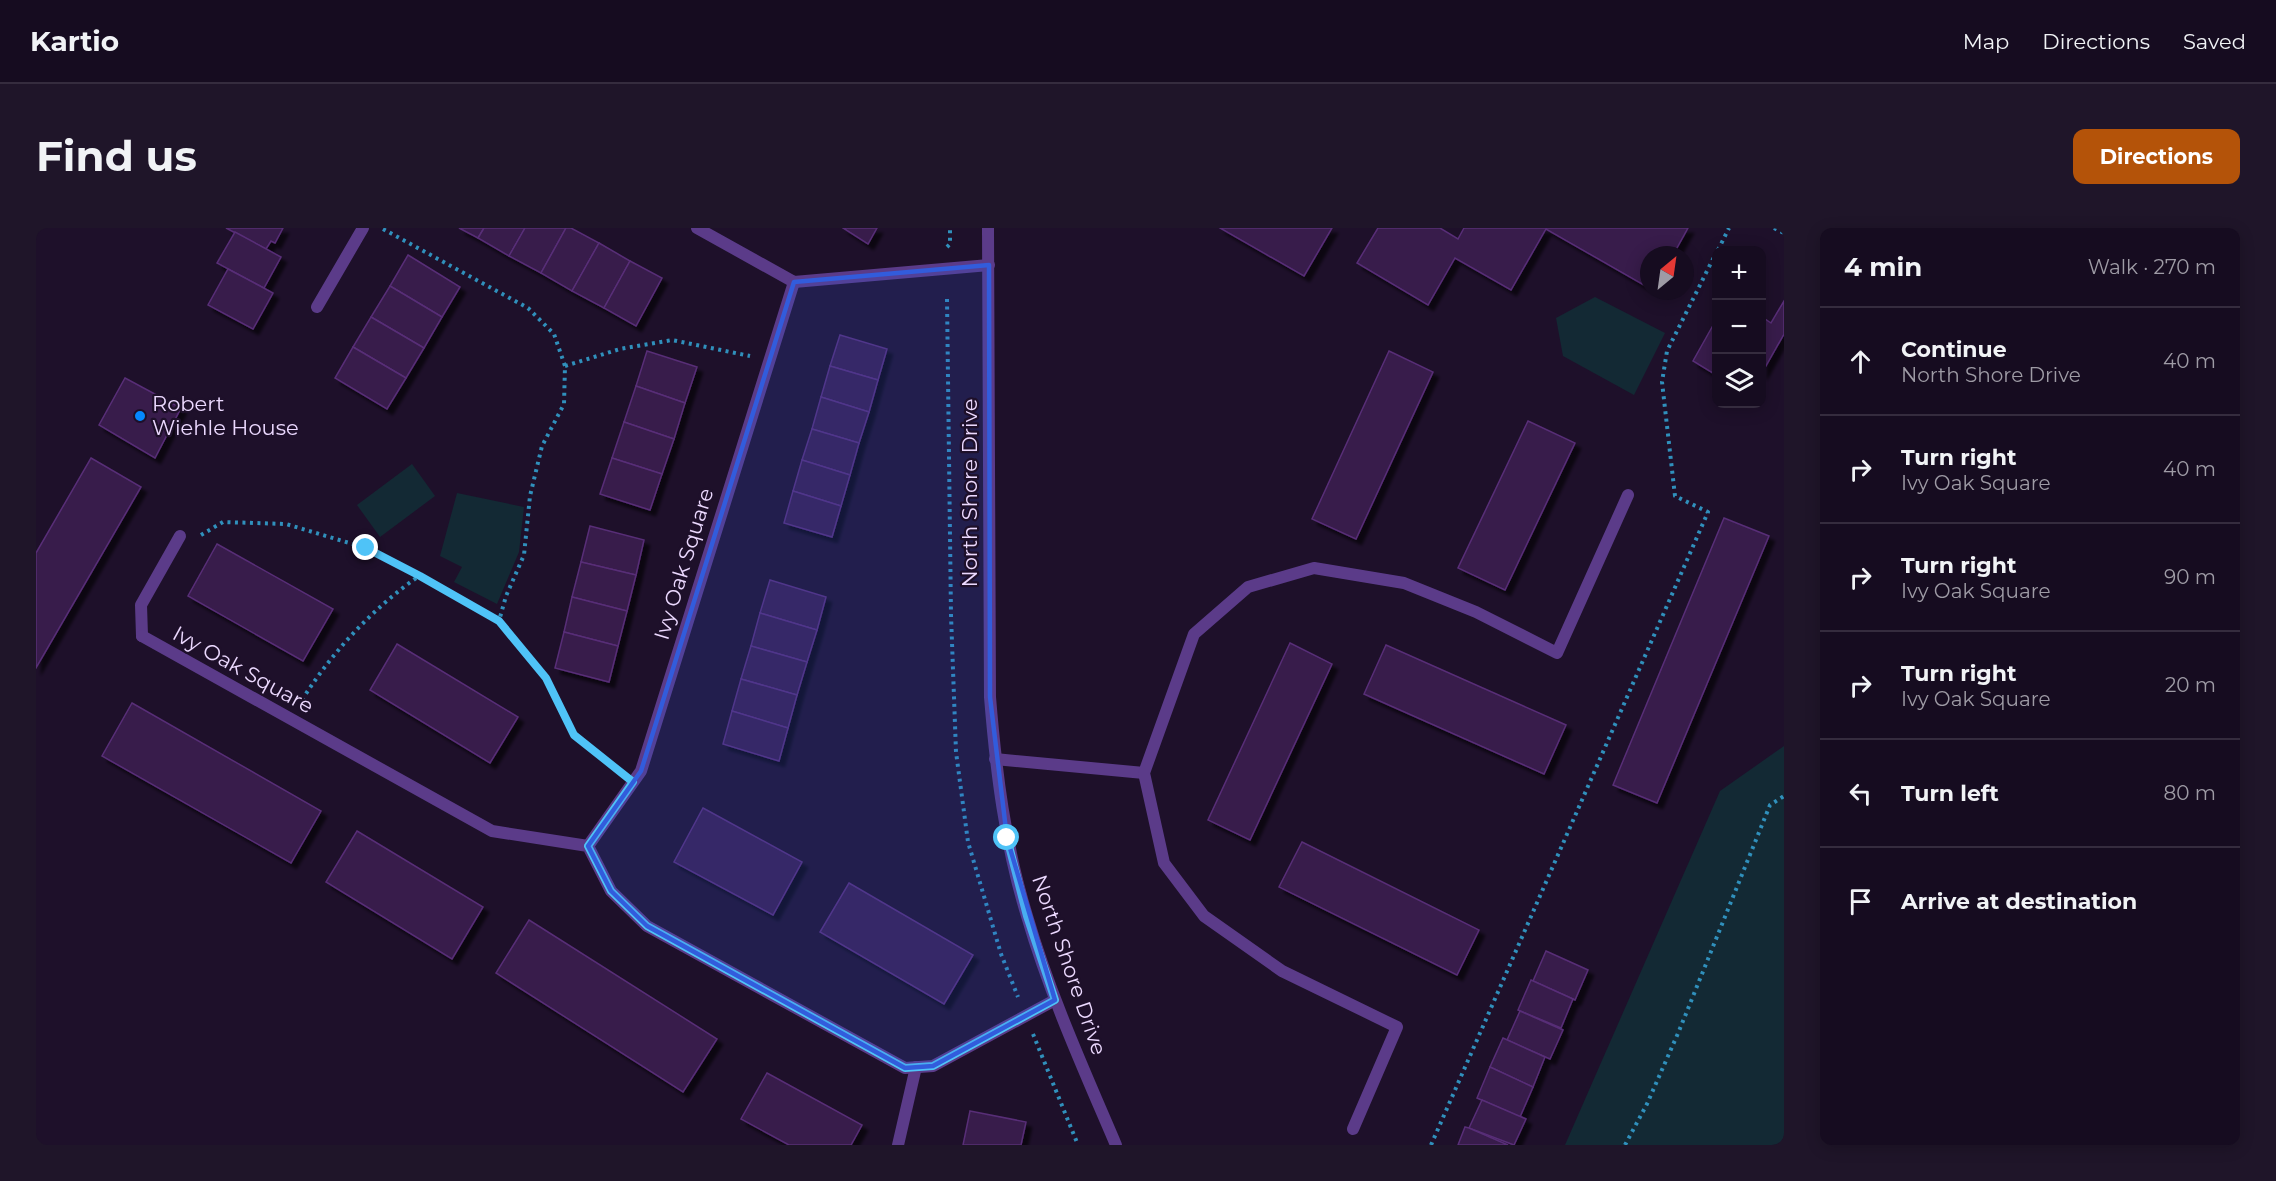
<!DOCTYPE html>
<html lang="en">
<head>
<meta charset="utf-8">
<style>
	:root { --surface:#160c20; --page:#1f1529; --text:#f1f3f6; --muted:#9e9ba5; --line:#352c3e; --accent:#b45309 }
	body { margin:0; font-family:Montserrat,sans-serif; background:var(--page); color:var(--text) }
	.controls { position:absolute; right:18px; top:18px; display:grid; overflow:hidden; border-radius:12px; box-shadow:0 3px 15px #0003 }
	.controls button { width:54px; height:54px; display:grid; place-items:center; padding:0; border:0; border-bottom:2px solid var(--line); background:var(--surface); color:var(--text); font:30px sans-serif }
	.compass { position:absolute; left:1604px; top:18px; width:54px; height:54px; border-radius:50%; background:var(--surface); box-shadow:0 3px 15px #0003; rotate:29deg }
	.stop { position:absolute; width:18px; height:18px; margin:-14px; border:4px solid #4fc3f7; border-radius:50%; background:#fff }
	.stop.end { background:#4fc3f7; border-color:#fff; box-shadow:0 2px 6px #0008 }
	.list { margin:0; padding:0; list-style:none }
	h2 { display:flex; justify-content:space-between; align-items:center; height:78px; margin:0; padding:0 24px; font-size:26px }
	h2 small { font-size:20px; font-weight:400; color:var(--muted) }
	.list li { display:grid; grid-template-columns:39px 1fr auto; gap:18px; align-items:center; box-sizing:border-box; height:108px; padding:0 24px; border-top:2px solid var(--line) }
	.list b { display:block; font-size:22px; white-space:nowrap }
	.list p { margin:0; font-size:20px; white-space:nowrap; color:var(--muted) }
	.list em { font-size:20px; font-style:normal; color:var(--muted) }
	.icon { flex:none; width:33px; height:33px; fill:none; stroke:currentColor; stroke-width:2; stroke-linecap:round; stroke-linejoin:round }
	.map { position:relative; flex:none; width:1748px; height:917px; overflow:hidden; border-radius:12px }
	header { display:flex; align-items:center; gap:36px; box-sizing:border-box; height:84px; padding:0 30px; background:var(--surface); border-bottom:2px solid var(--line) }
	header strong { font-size:28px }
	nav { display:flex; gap:33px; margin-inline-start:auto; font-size:21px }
	.intro { display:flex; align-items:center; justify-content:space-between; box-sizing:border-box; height:144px; padding:0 36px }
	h1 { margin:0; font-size:42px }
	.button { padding:15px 27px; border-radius:12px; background:var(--accent); color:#fff; font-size:21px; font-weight:700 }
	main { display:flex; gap:36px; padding:0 36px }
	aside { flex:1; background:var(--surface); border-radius:12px; box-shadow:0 3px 15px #0003 }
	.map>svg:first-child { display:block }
	.green { fill:#132934 }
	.building { fill:#371c4b; stroke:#582e77; stroke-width:1.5; filter:url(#shadow) }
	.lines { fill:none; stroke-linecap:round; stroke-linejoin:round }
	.path { stroke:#3090bc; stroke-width:4; stroke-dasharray:3 4.5; stroke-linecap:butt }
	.service { stroke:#5b3b89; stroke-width:12 }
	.minor { stroke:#5b3b89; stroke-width:12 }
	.tertiary { stroke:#5b3b89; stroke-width:12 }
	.route { stroke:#4fc3f7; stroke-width:8 }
	.marked { fill:#325cdc; fill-opacity:0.2; stroke:#325cdc; stroke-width:4.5; stroke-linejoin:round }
	.poi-dot { fill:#0588ff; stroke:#1e102a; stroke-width:2 }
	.labels { text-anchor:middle; stroke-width:4.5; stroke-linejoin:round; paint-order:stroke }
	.poi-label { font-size:21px; fill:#ecd9ff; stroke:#1e102a; text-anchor:start }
	.street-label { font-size:21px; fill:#ecd9ff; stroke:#1e102a }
</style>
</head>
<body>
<header>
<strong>Kartio</strong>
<nav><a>Map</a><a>Directions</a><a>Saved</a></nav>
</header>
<div class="intro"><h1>Find us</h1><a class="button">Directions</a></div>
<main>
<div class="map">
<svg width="1748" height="917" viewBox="0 0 1748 917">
	<defs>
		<filter id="shadow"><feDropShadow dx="5.5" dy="5.5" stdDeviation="1.5" flood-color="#0009"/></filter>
	</defs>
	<rect width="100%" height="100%" fill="#1e102a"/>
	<g class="green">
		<path d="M 1559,69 L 1629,105 L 1598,167 L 1527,128 L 1520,90 Z"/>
		<path d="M 376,236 L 399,268 L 344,309 L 321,277 Z"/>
		<path d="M 421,265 L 488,279 L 483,324 L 461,376 L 418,354 L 426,339 L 404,328 Z"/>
		<path d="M 1748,518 L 1748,917 L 1529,917 L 1684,563 Z"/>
	</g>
	<g class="building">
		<path d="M 190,0 L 247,0 L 239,15 L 235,13 L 230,21 Z"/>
		<path d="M 423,0 L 448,0 L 442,10 Z"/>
		<path d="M 448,0 L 489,0 L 473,28 L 442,10 Z"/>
		<path d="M 489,0 L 530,0 L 505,45 L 473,28 Z"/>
		<path d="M 530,0 L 535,0 L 563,15 L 536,63 L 505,45 Z"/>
		<path d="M 807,0 L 841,0 L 832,16 Z"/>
		<path d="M 1184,0 L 1296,0 L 1268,48 Z"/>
		<path d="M 1342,0 L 1404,0 L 1422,11 L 1428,0 L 1652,0 L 1637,27 L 1613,27 L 1613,60 L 1510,1 L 1475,62 L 1419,30 L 1392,77 L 1321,35 Z"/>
		<path d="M 199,4 L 245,29 L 228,60 L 181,35 Z"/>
		<path d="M 563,15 L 594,33 L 568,80 L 536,63 Z"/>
		<path d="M 372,27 L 424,59 L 406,89 L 354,58 Z"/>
		<path d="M 594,33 L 626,50 L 600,98 L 568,80 Z"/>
		<path d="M 192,41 L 237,65 L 217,101 L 172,77 Z"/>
		<path d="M 354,58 L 406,89 L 388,120 L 335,89 Z"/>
		<path d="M 1748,73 L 1748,106 L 1726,145 L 1726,89 L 1735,95 Z"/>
		<path d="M 335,89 L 388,120 L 370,150 L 317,119 Z"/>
		<path d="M 1680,92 L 1680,147 L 1657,133 Z"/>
		<path d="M 804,107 L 851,121 L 842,152 L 794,138 Z"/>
		<path d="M 317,119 L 370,150 L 351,181 L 299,150 Z"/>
		<path d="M 611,123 L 661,139 L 649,175 L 600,158 Z"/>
		<path d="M 1353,123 L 1397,144 L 1320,311 L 1276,291 Z"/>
		<path d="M 794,138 L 842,152 L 833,184 L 785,169 Z"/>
		<path d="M 89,150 L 145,180 L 119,230 L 63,197 Z"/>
		<path d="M 600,158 L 649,175 L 638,211 L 588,194 Z"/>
		<path d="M 785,169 L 833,184 L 823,215 L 776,201 Z"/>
		<path d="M 1492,193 L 1539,215 L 1469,362 L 1422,340 Z"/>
		<path d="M 588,194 L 638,211 L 626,246 L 576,230 Z"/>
		<path d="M 776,201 L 823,215 L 814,247 L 766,232 Z"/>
		<path d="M 55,230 L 105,259 L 0,440 L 0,325 Z"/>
		<path d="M 576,230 L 626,246 L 614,282 L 564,266 Z"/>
		<path d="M 766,232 L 814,247 L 805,278 L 757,263 Z"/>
		<path d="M 757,263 L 805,278 L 796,309 L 748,295 Z"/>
		<path d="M 1688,290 L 1733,308 L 1621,575 L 1577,557 Z"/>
		<path d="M 554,298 L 608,312 L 600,347 L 545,334 Z"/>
		<path d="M 181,316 L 297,381 L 267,433 L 152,368 Z"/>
		<path d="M 545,334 L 600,347 L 591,383 L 536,369 Z"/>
		<path d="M 734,352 L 790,369 L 781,402 L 724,385 Z"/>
		<path d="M 536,369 L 591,383 L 582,418 L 528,404 Z"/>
		<path d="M 724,385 L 781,402 L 771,434 L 715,418 Z"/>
		<path d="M 528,404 L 582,418 L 573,454 L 519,440 Z"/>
		<path d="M 1254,415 L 1296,436 L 1214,612 L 1172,592 Z"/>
		<path d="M 361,416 L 482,489 L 454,535 L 334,462 Z"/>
		<path d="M 1350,417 L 1530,497 L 1508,546 L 1328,466 Z"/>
		<path d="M 715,418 L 771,434 L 761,467 L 705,451 Z"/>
		<path d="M 705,451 L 761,467 L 752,500 L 696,483 Z"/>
		<path d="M 96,475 L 285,583 L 255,635 L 66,528 Z"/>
		<path d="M 696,483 L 752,500 L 743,533 L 687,516 Z"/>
		<path d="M 667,580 L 766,634 L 737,687 L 638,634 Z"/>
		<path d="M 321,603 L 447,679 L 416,731 L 290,654 Z"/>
		<path d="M 1266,614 L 1443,702 L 1421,747 L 1243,659 Z"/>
		<path d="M 813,655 L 937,727 L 908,776 L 784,704 Z"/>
		<path d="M 493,692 L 681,811 L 647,864 L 460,745 Z"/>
		<path d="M 1510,723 L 1552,742 L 1539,772 L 1497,753 Z"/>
		<path d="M 1495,752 L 1537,771 L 1525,800 L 1482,782 Z"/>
		<path d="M 1484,783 L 1527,802 L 1514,831 L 1471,812 Z"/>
		<path d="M 1467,810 L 1509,829 L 1497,859 L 1454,839 Z"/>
		<path d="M 1454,839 L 1497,859 L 1484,889 L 1441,870 Z"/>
		<path d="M 731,845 L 826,897 L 815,917 L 753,917 L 705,891 Z"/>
		<path d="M 1446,872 L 1490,891 L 1478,917 L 1433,900 Z"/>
		<path d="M 934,883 L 990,894 L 985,917 L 927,917 Z"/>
		<path d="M 1429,899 L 1433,900 L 1472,917 L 1422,917 Z"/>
	</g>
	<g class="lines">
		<g class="path">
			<path d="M 1738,0 L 1748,5"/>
			<path d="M 347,1 L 492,80 L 518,106 L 529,138 L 528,176 L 506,218 L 494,268 L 488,327 L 470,368 L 463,393"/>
			<path d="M 911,19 L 914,16 L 914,0"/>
			<path d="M 1682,22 L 1693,0"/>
			<path d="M 911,71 L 915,387 L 920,524 L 932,614 L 965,726 L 982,769"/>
			<path d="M 529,138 L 584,121 L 636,112 L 714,128"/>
			<path d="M 165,307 L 187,294 L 250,296 L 330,320 L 394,353 L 463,393 L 510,450 L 538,507 L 582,542"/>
			<path d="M 266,472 C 296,424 337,380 383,348"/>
			<path d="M 997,806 L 1042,917"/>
			<path d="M 1395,917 L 1672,284 L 1639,268 L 1626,154 L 1631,123 L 1680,25"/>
			<path d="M 1589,917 L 1611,876 L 1643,803 L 1734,577 L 1748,568"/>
		</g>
		<g class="service">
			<path d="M 106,408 L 105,377 L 144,308"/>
			<path d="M 862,917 L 880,839"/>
		</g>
		<g class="minor">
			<path d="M 661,0 L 758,54 L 953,37"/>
			<path d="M 281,79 L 327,0"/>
			<path d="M 106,408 L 456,603 L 552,618 L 575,663 L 611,698 L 869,840 L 897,838 L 1019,772"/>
			<path d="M 959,531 L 1108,545"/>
			<path d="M 552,618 L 605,543 L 758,54"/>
			<path d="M 1317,901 L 1361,799 L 1246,743 L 1168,688 L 1128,635 L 1108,545 L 1158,406 L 1212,359 L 1278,340 L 1368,355 L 1440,384 L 1521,425 L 1592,267"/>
		</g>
		<path class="tertiary" d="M 952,0 L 954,469 C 960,543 969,617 991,688 C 1014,767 1048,842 1080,917"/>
	</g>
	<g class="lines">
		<path class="route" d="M 330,320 L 384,348 L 463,393 L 510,450 L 538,507 L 597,554 L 552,618 L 575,663 L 611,698 L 869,840 L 897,838 L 1019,772 L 991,688 L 971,610"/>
	</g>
	<path class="marked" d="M 953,37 L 954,469 L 971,610 L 1019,772 L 897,838 L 869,840 L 611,698 L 575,663 L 552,618 L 605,543 L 758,54 Z"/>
	<circle class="poi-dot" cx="104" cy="188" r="6"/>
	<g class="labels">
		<g class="poi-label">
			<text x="116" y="183">Robert<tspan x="116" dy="24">Wiehle House</tspan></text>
		</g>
		<g class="street-label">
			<text transform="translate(934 265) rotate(-90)" y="7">North Shore Drive</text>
			<text transform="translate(648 336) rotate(-73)" y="7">Ivy Oak Square</text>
			<text transform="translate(207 442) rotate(29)" y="7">Ivy Oak Square</text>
			<text transform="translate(1033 737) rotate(71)" y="7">North Shore Drive</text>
		</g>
	</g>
</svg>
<div class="controls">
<button>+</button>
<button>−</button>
<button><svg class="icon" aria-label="layers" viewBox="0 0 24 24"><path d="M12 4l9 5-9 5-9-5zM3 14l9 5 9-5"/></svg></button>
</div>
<svg class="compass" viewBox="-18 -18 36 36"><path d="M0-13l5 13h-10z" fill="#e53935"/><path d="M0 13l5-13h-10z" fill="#9e9ba5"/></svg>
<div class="stop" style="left:971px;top:610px"></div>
<div class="stop end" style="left:330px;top:320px"></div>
</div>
<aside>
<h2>4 min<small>Walk · 270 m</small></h2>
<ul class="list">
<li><svg class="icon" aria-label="ahead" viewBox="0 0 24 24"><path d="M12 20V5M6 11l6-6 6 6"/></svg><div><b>Continue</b><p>North Shore Drive</p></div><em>40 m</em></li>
<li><svg class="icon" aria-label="right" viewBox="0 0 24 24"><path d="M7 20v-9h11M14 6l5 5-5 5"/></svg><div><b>Turn right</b><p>Ivy Oak Square</p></div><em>40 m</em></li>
<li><svg class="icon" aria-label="right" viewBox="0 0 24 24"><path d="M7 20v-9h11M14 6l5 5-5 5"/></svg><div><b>Turn right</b><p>Ivy Oak Square</p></div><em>90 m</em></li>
<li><svg class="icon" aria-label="right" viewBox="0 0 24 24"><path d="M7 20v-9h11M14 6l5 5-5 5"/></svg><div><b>Turn right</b><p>Ivy Oak Square</p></div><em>20 m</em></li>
<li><svg class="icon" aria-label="left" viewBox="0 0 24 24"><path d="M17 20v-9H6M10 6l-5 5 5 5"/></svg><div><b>Turn left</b></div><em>80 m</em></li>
<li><svg class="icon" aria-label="arrive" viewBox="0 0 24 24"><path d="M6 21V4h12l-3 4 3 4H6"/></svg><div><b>Arrive at destination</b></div></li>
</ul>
</aside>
</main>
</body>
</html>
